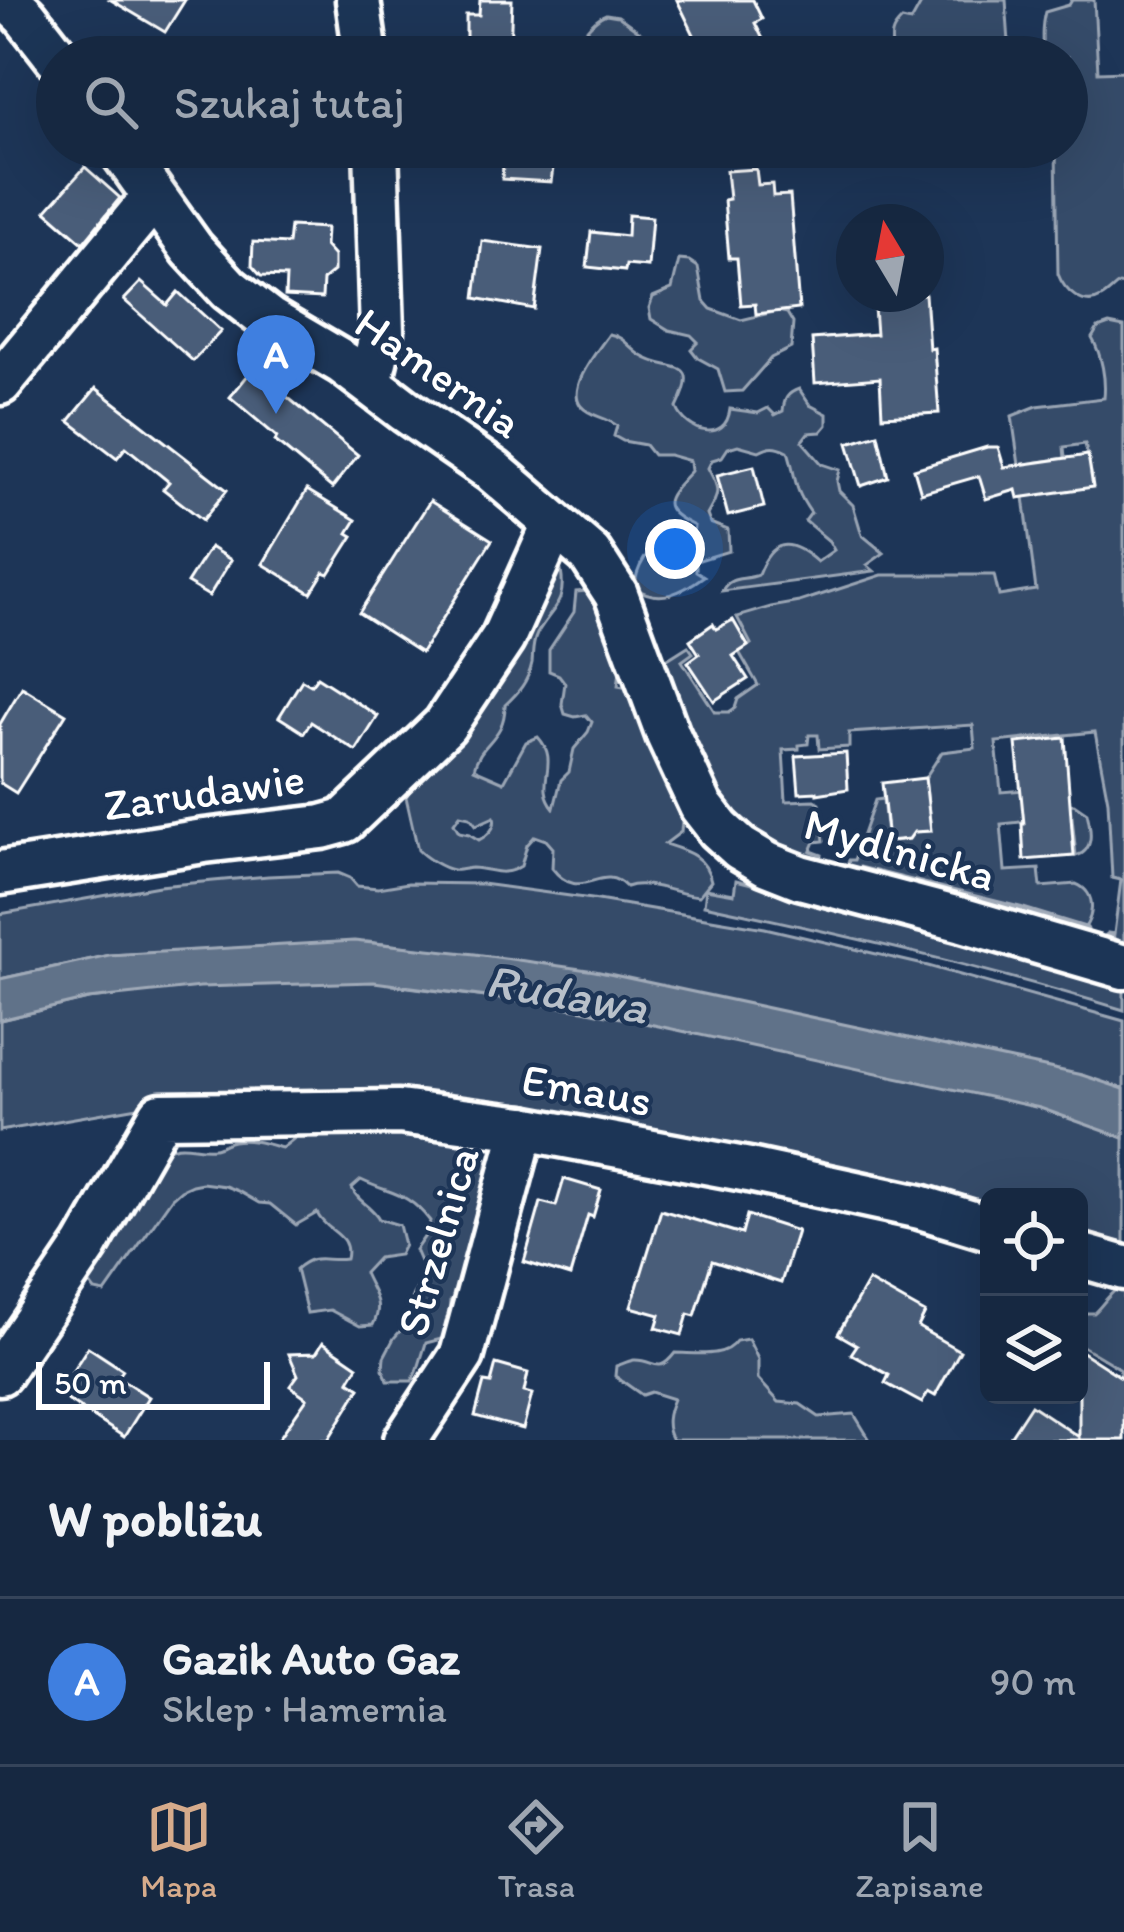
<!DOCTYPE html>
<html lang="pl">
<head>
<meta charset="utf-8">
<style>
	:root { --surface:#162841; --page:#1f3048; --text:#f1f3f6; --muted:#9ea6b1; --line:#35445a; --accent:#d6ab8b }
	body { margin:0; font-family:Itim,sans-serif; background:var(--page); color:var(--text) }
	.controls { position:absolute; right:36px; bottom:36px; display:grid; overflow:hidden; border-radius:18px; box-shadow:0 12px 48px #0002 }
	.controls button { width:108px; height:108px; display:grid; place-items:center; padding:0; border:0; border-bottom:3px solid var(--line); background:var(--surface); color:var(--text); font:60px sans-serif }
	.compass { position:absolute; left:836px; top:204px; width:108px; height:108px; border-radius:50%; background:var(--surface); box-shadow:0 12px 48px #0002; rotate:350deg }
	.scale { position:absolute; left:36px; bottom:30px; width:234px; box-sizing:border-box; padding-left:12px; border:6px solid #fff; border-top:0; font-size:33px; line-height:42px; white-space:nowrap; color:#fff; -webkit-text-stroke:9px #1d3557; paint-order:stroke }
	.you { position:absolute; left:675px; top:549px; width:42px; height:42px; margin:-30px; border:9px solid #fff; border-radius:50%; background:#1a73e8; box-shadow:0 0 0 18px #1a73e833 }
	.badge { display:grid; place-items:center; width:78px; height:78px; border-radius:50%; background:var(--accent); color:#fff; font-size:39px; font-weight:700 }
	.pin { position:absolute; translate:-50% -99px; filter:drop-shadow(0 3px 6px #0008) }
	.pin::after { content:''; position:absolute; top:63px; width:42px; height:36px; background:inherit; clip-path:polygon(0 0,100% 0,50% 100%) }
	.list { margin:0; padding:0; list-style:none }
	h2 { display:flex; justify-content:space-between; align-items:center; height:156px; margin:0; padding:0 48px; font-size:51px }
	h2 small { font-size:39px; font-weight:400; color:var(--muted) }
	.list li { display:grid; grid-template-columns:78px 1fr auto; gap:36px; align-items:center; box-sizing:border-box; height:168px; padding:0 48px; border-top:3px solid var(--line) }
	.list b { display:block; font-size:45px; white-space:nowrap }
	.list p { margin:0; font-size:39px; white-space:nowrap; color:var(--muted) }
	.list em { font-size:39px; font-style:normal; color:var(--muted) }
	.icon { flex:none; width:66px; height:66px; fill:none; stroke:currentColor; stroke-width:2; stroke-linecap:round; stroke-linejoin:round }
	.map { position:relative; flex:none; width:1124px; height:1440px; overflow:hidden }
	.search { position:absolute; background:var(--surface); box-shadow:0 12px 48px #0002; left:36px; right:36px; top:36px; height:132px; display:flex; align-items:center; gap:30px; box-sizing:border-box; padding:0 42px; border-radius:66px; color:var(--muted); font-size:45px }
	.sheet { height:324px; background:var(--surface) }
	nav { display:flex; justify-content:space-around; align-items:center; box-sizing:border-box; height:168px; border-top:3px solid var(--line); background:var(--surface); font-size:33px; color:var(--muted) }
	nav a { display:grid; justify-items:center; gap:6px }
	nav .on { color:var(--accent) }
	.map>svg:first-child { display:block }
	.green { fill:#364b69; stroke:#9aa5b4; stroke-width:3; fill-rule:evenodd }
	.water { fill:#617289; stroke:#a0aab8; stroke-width:3 }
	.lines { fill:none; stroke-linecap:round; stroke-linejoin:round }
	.stream { stroke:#a0aab8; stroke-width:9 }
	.building { fill:#4a5d79; stroke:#fff; stroke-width:3 }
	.minor-casing { stroke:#fff; stroke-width:51 }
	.minor { stroke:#1d3557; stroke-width:42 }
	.labels { text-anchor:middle; stroke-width:9; stroke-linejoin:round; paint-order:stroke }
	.street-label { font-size:45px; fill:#fff; stroke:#1d3557 }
	.water-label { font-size:48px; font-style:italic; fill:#b8c0ca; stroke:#1d3557 }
</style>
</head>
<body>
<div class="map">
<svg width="1124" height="1440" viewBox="0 0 1124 1440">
	<rect width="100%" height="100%" fill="#1d3557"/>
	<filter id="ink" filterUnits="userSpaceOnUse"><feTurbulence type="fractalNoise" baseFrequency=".00833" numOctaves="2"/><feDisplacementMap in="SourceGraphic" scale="24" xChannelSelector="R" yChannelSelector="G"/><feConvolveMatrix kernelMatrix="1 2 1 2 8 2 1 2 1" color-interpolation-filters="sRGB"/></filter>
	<g filter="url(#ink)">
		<g class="green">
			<path d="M 934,0 L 1006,0 L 1010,57 C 976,57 922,63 892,47 C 890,34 893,29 902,20 L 911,22 L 921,4 Z"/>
			<path d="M 1072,0 L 1094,0 L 1098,72 L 1124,71 L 1124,285 L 1119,284 C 1113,288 1108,294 1101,298 C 1083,309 1064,290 1058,274 L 1056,147 L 1067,147 L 1067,57 L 1043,57 C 1042,42 1041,26 1045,12 L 1069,5 Z"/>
			<path d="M 606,14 L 618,16 L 643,34 L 644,57 L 568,57 C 575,43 592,19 606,14 Z"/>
			<path d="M 679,260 L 689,261 L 698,267 L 704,301 L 711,309 L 741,320 L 778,311 L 787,313 L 793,323 L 791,348 L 771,358 L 742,391 L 725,392 L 718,369 L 698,358 L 691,349 L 698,342 L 691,335 L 669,330 L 651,319 L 649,308 L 653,297 L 672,289 Z"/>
			<path d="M 1109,324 L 1124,327 L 1124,951 L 1106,941 L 1108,933 L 1114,934 L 1121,880 L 1112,878 L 1108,801 L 1095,732 L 996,742 L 1001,792 L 1036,789 L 1038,807 L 1074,804 L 1087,813 C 1091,829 1095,851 1076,856 L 1072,817 L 1001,824 L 1005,871 L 1039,869 L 1041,887 L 1076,884 C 1099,893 1094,923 1077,936 L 846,875 L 849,860 L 854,860 L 875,800 L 883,799 L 887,835 L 894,841 L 909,839 L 914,832 L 931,830 L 925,778 L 942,752 L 975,748 L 973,725 L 849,733 L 849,747 L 819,749 L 818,735 L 809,735 L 808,744 L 799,745 L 799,749 L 783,750 L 786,801 L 815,800 L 820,803 L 824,841 L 815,842 L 811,851 L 822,855 L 820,867 L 799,863 L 721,811 L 656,660 L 669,658 L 688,646 L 693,653 L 682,661 L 715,712 L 729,712 L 735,708 L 738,699 L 758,685 L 739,652 L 751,644 L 737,617 L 771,607 L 799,602 L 882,575 L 994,575 L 999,596 L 1036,590 L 1024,497 L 1092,477 L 1085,444 L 1064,447 L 1065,458 L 1019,465 L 1012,416 L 1037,406 L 1104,398 C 1106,379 1102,356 1092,338 L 1098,328 Z"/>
			<path d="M 609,334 C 624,336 629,348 642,356 C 670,374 703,355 677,408 C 686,432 726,444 730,409 L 758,413 L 768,408 L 775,415 L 783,411 C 784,399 787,393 799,389 L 810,405 L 827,414 L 827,425 L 821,432 L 808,433 L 802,441 L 822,464 L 840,470 L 837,481 L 839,491 L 853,505 L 862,535 L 884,553 L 867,565 L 874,571 L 722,591 C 730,575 743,581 758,575 C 772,539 789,537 817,562 L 834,550 L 829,541 L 805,521 L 811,513 C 792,486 797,479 788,451 C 776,445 770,445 759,451 L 738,445 L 728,448 L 722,457 L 712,460 L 708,468 C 720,491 720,492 707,515 L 710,523 L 728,530 L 729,551 L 696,561 L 696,571 L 704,576 C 681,593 660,604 635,588 C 635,568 649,547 667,536 L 675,543 L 685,543 L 693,536 L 694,526 C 654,507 666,498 691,471 L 690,461 L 669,455 L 653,455 L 645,445 L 623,441 L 614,436 L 617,426 C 606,416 590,417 581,406 C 566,388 598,350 609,334 Z"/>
			<path d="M 550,570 L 561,571 C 567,604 551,609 537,634 C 532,644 533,653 532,663 C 528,682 518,693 505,705 C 505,740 480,741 474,769 L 504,782 L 526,742 L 538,737 C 562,763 533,783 554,808 L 561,780 L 569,772 L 574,749 L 588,732 L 592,722 L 586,715 L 575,717 L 565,714 L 562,704 L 565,683 L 559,675 L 549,671 L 549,650 L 574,612 L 576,592 L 587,591 L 594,600 L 605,603 L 623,647 L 618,686 L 629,688 L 673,791 L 673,802 L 682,821 L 681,832 L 665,844 C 687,851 706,856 711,881 L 699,896 C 676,894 646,879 626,887 C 601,860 581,906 552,868 L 553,848 L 546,840 L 535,836 L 527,845 L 521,866 C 502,878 492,869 472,868 C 468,868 457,871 453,870 C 442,868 426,858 418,850 L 406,797 ZM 460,815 L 470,817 L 476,825 L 494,817 C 497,828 488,835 479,840 L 469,834 L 459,832 L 454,823 Z"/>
			<path d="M 338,873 L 350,878 L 357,886 L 378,888 L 408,883 L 482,884 L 592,899 L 765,928 L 928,966 L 1124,1021 L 1124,1258 L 1079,1245 L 1079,1197 L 989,1197 L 989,1220 L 771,1160 L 206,1103 L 138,1107 L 0,1131 L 0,1020 L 88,999 L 115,996 L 193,951 L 109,955 L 0,979 L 0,914 L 159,886 L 268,876 ZM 368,942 L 552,965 L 569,1005 L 565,1007 L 393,985 Z"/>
			<path d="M 736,880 L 1124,979 L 1124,1010 C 985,967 845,935 704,905 L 706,889 L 734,894 Z"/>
			<path d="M 338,1123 L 430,1137 C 458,1148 461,1130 488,1159 L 484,1191 L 486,1211 L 460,1297 L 450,1301 L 449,1312 L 455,1318 L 449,1337 L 426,1343 L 417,1372 L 412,1381 L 388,1381 L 383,1369 L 384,1357 L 394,1338 L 409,1321 L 413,1312 L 412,1299 L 424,1271 L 415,1250 L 428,1232 L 430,1221 C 407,1191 392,1195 361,1180 L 352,1188 C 358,1203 372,1205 379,1219 L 399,1225 L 404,1245 L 399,1255 L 378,1258 L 364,1273 C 373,1294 384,1303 373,1325 L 360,1326 L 330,1310 L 307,1313 L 296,1269 C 315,1252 324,1262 346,1259 C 352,1233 326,1233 317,1213 L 296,1225 L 270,1204 L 259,1203 L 238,1191 L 225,1186 L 202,1183 L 192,1185 L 181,1190 L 172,1198 L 105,1293 L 95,1291 L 82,1274 L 158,1156 C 180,1137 192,1151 214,1148 C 221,1147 226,1142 233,1141 C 249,1138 267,1144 282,1148 L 306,1129 Z"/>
			<path d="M 1117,1289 L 1124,1291 L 1124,1384 L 1119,1368 L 1079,1344 L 1079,1313 L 1094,1313 C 1103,1305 1107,1296 1117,1289 Z"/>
			<path d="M 748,1339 L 758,1359 L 758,1379 L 779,1402 L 800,1404 L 819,1417 L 854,1414 L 870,1440 L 672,1440 C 664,1426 667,1413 673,1399 L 651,1392 L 642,1395 L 615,1376 L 616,1366 C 622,1364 628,1361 634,1360 C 655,1359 657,1376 675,1353 C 695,1353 724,1359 736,1341 Z"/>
		</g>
		<path class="water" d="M 354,941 L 475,954 L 595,971 L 1082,1075 L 1124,1089 L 1124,1138 L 1040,1108 L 584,1010 L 374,982 L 200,987 L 88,999 L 0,1020 L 0,979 L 109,955 Z"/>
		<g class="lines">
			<g class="stream">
				<path d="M 860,870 L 1020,910 L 1085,930"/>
				<path d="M 1108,937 L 1111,938"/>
			</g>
		</g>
		<g class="building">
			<path d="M 111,0 L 185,0 L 165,32 Z"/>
			<path d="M 480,0 L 512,0 L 510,50 L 466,49 L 466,15 L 479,15 Z"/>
			<path d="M 677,0 L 753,0 L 762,19 L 755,23 L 772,57 L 711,57 L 706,47 L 701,49 Z"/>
			<path d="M 480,147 L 556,147 L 551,182 L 502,179 L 503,165 Z"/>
			<path d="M 85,167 L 120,198 L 83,243 L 46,211 Z"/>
			<path d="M 756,169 L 758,185 L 772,184 L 773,196 L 790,195 L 799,309 L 756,314 L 755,304 L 741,305 L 737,258 L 729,258 L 724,200 L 729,199 L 726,171 Z"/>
			<path d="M 628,215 L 652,217 L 648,267 L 626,265 L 625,271 L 587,267 L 591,232 L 627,236 Z"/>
			<path d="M 290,226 L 326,228 L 325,246 L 334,256 L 334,271 L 323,280 L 322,298 L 285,296 L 286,277 L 261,276 L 252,266 L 253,242 L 288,244 Z"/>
			<path d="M 482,241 L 542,249 L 534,309 L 475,298 Z"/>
			<path d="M 141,282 L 167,305 L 178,292 L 221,331 L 193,361 L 124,300 Z"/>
			<path d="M 873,294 L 925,294 L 929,349 L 934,348 L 939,413 L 882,416 L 880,378 L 815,383 L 812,339 L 876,334 Z"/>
			<path d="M 253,369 L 358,455 L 332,488 L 275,441 L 277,437 L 230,397 Z"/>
			<path d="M 96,388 L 227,490 L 203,520 L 163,489 L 169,482 L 126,447 L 117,458 L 69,421 Z"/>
			<path d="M 878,434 L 888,477 L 861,486 L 848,443 Z"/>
			<path d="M 987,447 L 998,447 L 1004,467 L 1088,455 L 1093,487 L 1018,498 L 1016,490 L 986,499 L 979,476 L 921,493 L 914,469 Z"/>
			<path d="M 754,466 L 764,507 L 728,516 L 717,475 Z"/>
			<path d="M 307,490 L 356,520 L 348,533 L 353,536 L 329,574 L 324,572 L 311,593 L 263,564 Z"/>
			<path d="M 430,501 L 492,540 L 421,653 L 359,613 Z"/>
			<path d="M 210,547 L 231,560 L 209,596 L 187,583 Z"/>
			<path d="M 733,620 L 748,646 L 733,656 L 748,679 L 714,701 L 688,662 L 699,654 L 690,640 L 713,624 L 716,629 Z"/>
			<path d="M 317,677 L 378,716 L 356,751 L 311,722 L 304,733 L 279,717 L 302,680 L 311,685 Z"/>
			<path d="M 22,687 L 66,714 L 16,793 L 0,783 L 0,724 Z"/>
			<path d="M 1065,738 L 1074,856 L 1024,860 L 1022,824 L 1024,824 L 1016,743 Z"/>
			<path d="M 846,753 L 848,789 L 817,794 L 817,792 L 799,793 L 796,756 Z"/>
			<path d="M 925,778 L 931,831 L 914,832 L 909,839 L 888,841 L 882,783 Z"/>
			<path d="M 564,1179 L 601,1190 L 593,1217 L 588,1215 L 570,1276 L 524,1262 L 541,1202 L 556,1206 Z"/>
			<path d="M 661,1210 L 742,1234 L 747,1215 L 797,1231 L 781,1283 L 712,1261 L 695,1316 L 688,1314 L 682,1335 L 656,1328 L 660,1315 L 631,1307 Z"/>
			<path d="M 868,1281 L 925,1313 L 918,1327 L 960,1351 L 935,1396 L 928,1392 L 922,1403 L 885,1383 L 889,1375 L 851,1354 L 857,1345 L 838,1334 Z"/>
			<path d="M 323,1342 L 358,1366 L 349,1381 L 360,1388 L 328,1440 L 278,1440 L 307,1398 L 290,1386 L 298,1375 L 289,1354 L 316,1353 Z"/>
			<path d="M 88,1347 L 123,1370 L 118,1377 L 149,1397 L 124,1437 L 58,1394 Z"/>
			<path d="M 1079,1350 L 1124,1379 L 1124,1440 L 1008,1440 L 1031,1405 L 1079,1437 Z"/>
			<path d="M 496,1364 L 528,1373 L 524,1392 L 532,1394 L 523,1429 L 475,1416 L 484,1382 L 491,1383 Z"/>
		</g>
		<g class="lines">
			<g class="minor-casing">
				<g id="minor">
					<path d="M 8,0 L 25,16 L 57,57"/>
					<path d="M 358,0 L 366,57"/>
					<path d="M 119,147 L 192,249 L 229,289 L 268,319 L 343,363 L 406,411 L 493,471 L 590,554 L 616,594 L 668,735 L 701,806 L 719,829 L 740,848 L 767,864 L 800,877 L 963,920 L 1124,967"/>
					<path d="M 370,382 L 382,332 L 376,147"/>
					<path d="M 0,383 L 153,198"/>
					<path d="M 0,873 L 204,841 L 322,827 L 344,821 L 445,725 L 503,638 L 554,525"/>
					<path d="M 1079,1255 L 1124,1268"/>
					<path d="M 0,1373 L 86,1246 L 161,1115 L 399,1112 L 523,1128 L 749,1170 L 920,1207 L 989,1228"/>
					<path d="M 406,1440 L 462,1355 L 523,1128"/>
				</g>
			</g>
			<use href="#minor" class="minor"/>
		</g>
	</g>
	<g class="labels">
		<g class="street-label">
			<text transform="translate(439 372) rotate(35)" y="16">Hamernia</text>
			<text transform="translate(204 791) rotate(-8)" y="16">Zarudawie</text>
			<text transform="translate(900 849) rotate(16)" y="16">Mydlnicka</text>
			<text transform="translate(587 1089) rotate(10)" y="16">Emaus</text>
			<text transform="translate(437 1241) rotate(-74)" y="16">Strzelnica</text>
		</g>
		<g class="water-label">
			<text transform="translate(567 993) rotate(10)" y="17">Rudawa</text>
		</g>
	</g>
</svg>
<div class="controls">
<button><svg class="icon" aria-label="locate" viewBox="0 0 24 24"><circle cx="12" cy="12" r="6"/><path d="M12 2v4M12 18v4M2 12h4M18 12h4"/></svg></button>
<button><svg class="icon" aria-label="layers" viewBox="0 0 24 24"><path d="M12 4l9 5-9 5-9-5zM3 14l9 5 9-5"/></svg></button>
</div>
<svg class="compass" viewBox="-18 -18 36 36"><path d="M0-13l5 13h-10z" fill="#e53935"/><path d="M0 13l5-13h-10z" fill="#9ea6b1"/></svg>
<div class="scale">50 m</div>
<div class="you"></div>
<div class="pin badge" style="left:276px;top:414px;background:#3f7fe0">A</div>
<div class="search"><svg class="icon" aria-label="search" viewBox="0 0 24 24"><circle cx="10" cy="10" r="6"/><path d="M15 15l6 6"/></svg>Szukaj tutaj</div>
</div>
<section class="sheet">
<h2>W pobliżu<small></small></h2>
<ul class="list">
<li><span class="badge" style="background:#3f7fe0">A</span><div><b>Gazik Auto Gaz</b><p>Sklep · Hamernia</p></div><em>90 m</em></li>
</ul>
</section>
<nav>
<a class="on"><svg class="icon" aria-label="map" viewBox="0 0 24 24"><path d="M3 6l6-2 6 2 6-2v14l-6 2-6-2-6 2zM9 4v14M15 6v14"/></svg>Mapa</a>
<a><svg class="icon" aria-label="directions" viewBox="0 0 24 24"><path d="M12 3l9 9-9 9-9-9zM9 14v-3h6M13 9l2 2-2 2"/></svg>Trasa</a>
<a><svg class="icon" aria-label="saved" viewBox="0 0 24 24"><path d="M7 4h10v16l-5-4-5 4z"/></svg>Zapisane</a>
</nav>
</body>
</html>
